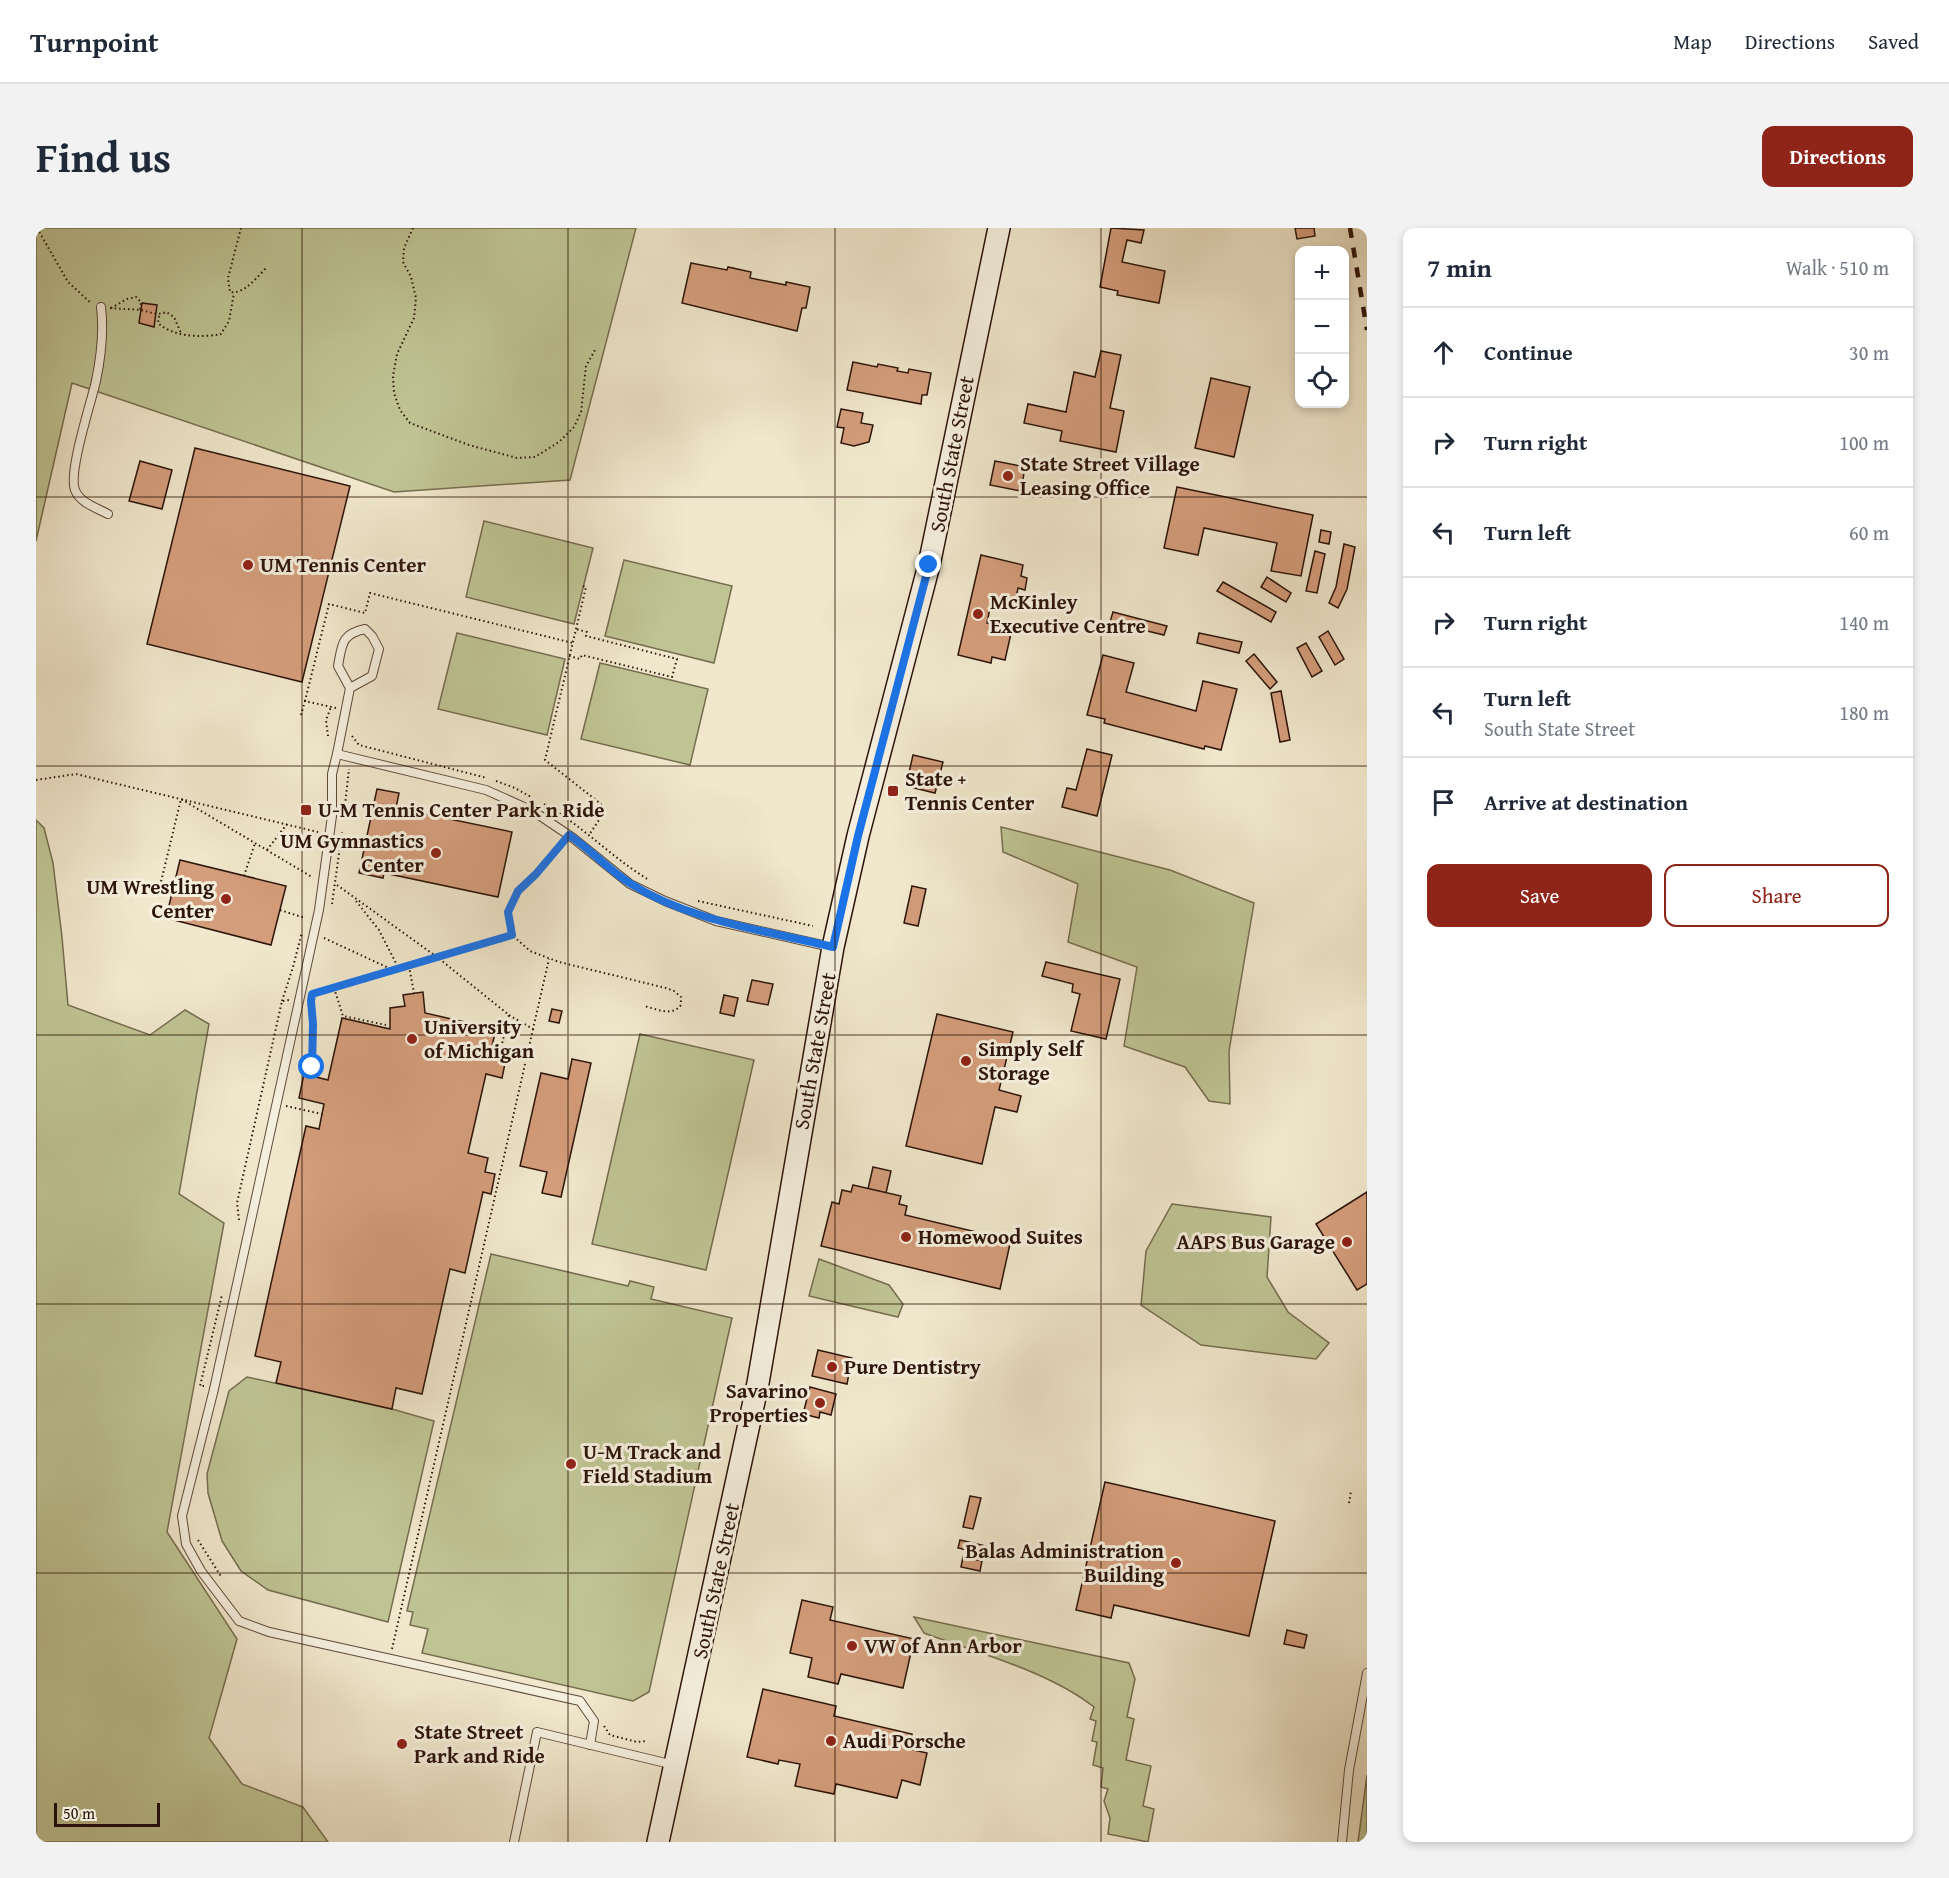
<!DOCTYPE html>
<html lang="en">
<head>
<meta charset="utf-8">
<style>
	:root { --surface:#fff; --page:#f2f2f3; --text:#1f2937; --muted:#747a83; --line:#e0e1e3; --accent:#8f2418 }
	body { margin:0; font-family:"Gentium Book Plus",serif; background:var(--page); color:var(--text) }
	.controls { position:absolute; right:18px; top:18px; display:grid; overflow:hidden; border-radius:12px; box-shadow:0 3px 9px #0003 }
	.controls button { width:54px; height:54px; display:grid; place-items:center; padding:0; border:0; border-bottom:2px solid var(--line); background:var(--surface); color:var(--text); font:30px sans-serif }
	.scale { position:absolute; left:18px; bottom:15px; width:106px; box-sizing:border-box; padding-left:6px; border:3px solid #2c140a; border-top:0; font-size:16px; line-height:21px; white-space:nowrap; color:#2c140a; -webkit-text-stroke:4px #f5efde; paint-order:stroke }
	.stop { position:absolute; width:18px; height:18px; margin:-14px; border:4px solid #1a73e8; border-radius:50%; background:#fff }
	.stop.end { background:#1a73e8; border-color:#fff; box-shadow:0 2px 6px #0008 }
	.list { margin:0; padding:0; list-style:none }
	h2 { display:flex; justify-content:space-between; align-items:center; height:78px; margin:0; padding:0 24px; font-size:26px }
	h2 small { font-size:20px; font-weight:400; color:var(--muted) }
	.list li { display:grid; grid-template-columns:39px 1fr auto; gap:18px; align-items:center; box-sizing:border-box; height:90px; padding:0 24px; border-top:2px solid var(--line) }
	.list b { display:block; font-size:22px; white-space:nowrap }
	.list p { margin:0; font-size:20px; white-space:nowrap; color:var(--muted) }
	.list em { font-size:20px; font-style:normal; color:var(--muted) }
	.actions { display:flex; gap:12px; padding:18px 24px }
	.actions a { flex:1; padding:14px 0; border:2px solid var(--accent); border-radius:12px; text-align:center; font-size:21px; color:var(--accent) }
	.actions .main { background:var(--accent); color:#fff }
	.icon { flex:none; width:33px; height:33px; fill:none; stroke:currentColor; stroke-width:2; stroke-linecap:round; stroke-linejoin:round }
	.map { position:relative; flex:none; width:1331px; height:1614px; overflow:hidden; border-radius:12px }
	header { display:flex; align-items:center; gap:36px; box-sizing:border-box; height:84px; padding:0 30px; background:var(--surface); border-bottom:2px solid var(--line) }
	header strong { font-size:28px }
	nav { display:flex; gap:33px; margin-inline-start:auto; font-size:21px }
	.intro { display:flex; align-items:center; justify-content:space-between; box-sizing:border-box; height:144px; padding:0 36px }
	h1 { margin:0; font-size:42px }
	.button { padding:15px 27px; border-radius:12px; background:var(--accent); color:#fff; font-size:21px; font-weight:700 }
	main { display:flex; gap:36px; padding:0 36px }
	aside { flex:1; background:var(--surface); border-radius:12px; box-shadow:0 3px 9px #0003 }
	.map>svg:first-child { display:block }
	.green { fill:#bfc494; stroke:#766c4f; stroke-width:1.5 }
	.building { fill:#d49d7b; stroke:#2c140a; stroke-width:1.5 }
	.lines { fill:none; stroke-linecap:round; stroke-linejoin:round }
	.lane-casing { stroke:#5d493a; stroke-width:10 }
	.secondary-casing { stroke:#2c140a; stroke-width:24 }
	.path { stroke:#2c140a; stroke-width:2; stroke-dasharray:1.5 3; stroke-linecap:butt }
	.lane { stroke:#f5efde; stroke-width:8 }
	.secondary { stroke:#f5efde; stroke-width:21 }
	.rail { stroke:#2c140a; stroke-width:4.5; stroke-dasharray:10 10; stroke-linecap:butt }
	.route { stroke:#1a73e8; stroke-width:8 }
	.grid { fill:none; stroke:#2c140a; stroke-width:1.5; stroke-opacity:0.55 }
	.poi-dot { fill:#8f2418; stroke:#f5efde; stroke-width:2 }
	.labels { text-anchor:middle; stroke-width:6; stroke-linejoin:round; paint-order:stroke }
	.street-label { font-size:21px; fill:#2c140a; stroke:#f5efde }
	.poi-label { font-size:21px; font-weight:bold; fill:#2c140a; stroke:#f5efde; text-anchor:start }
</style>
</head>
<body>
<header>
<strong>Turnpoint</strong>
<nav><a>Map</a><a>Directions</a><a>Saved</a></nav>
</header>
<div class="intro"><h1>Find us</h1><a class="button">Directions</a></div>
<main>
<div class="map">
<svg width="1331" height="1614" viewBox="0 0 1331 1614">
	<rect width="100%" height="100%" fill="#f0e7cc"/>
	<filter id="stains"><feTurbulence type="fractalNoise" baseFrequency=".00333" numOctaves="4"/><feColorMatrix values="0 0 0 0 .2 0 0 0 0 .09 0 0 0 0 .02 0 0 0 .5 -.17"/></filter>
	<radialGradient id="worn" r=".72"><stop offset=".6" stop-color="#630" stop-opacity="0"/><stop offset="1" stop-color="#630" stop-opacity=".3"/></radialGradient>
	<g class="green">
		<path d="M 0,0 L 600,0 L 534,252 L 358,264 L 36,155 L 0,313 Z"/>
		<path d="M 448,293 L 557,320 L 538,396 L 430,369 Z"/>
		<path d="M 588,332 L 696,358 L 678,435 L 569,408 Z"/>
		<path d="M 421,405 L 529,431 L 511,507 L 402,481 Z"/>
		<path d="M 564,435 L 672,461 L 654,537 L 545,511 Z"/>
		<path d="M 0,592 L 8,600 L 17,635 L 26,709 L 32,777 L 114,807 L 149,782 L 173,796 L 143,966 L 188,995 L 131,1304 L 201,1411 L 173,1510 L 206,1556 L 267,1579 L 292,1614 L 0,1614 Z"/>
		<path d="M 965,599 L 1134,642 L 1218,675 L 1193,823 L 1194,876 L 1173,873 L 1149,839 L 1088,818 L 1101,739 L 1032,714 L 1042,656 L 967,624 Z"/>
		<path d="M 604,806 L 718,832 L 670,1042 L 556,1016 Z"/>
		<path d="M 1136,976 L 1235,989 L 1231,1049 L 1252,1084 L 1293,1115 L 1280,1131 L 1165,1117 L 1105,1077 L 1110,1023 Z"/>
		<path d="M 455,1026 L 592,1058 L 594,1053 L 618,1059 L 615,1071 L 696,1090 L 613,1464 L 597,1473 L 386,1425 L 392,1401 L 374,1397 L 377,1384 L 371,1383 Z"/>
		<path d="M 783,1031 L 853,1057 L 867,1076 L 862,1089 L 773,1068 Z"/>
		<path d="M 211,1149 L 356,1181 L 398,1193 L 352,1394 L 232,1362 L 205,1343 L 186,1313 L 172,1265 L 171,1246 L 193,1163 Z"/>
		<path d="M 878,1389 L 1093,1435 L 1099,1451 L 1091,1489 L 1098,1491 L 1090,1532 L 1115,1538 L 1107,1578 L 1118,1581 L 1112,1614 L 1072,1606 L 1074,1590 L 1068,1573 L 1072,1561 L 1065,1559 L 1067,1540 L 1057,1537 L 1061,1514 L 1056,1513 L 1060,1493 L 1054,1491 L 1058,1479 C 1012,1443 942,1425 888,1405 Z"/>
		<path d="M 1331,1547 L 1331,1614 L 1322,1614 Z"/>
	</g>
	<g class="building">
		<path d="M 1075,0 L 1108,2 L 1105,15 L 1091,12 L 1086,34 L 1129,43 L 1123,75 L 1081,67 L 1082,63 L 1064,59 Z"/>
		<path d="M 1259,0 L 1278,0 L 1279,8 L 1261,11 Z"/>
		<path d="M 655,35 L 691,42 L 692,39 L 715,44 L 714,50 L 750,57 L 750,54 L 774,59 L 770,80 L 766,80 L 761,103 L 646,75 Z"/>
		<path d="M 106,75 L 121,77 L 118,99 L 103,95 Z"/>
		<path d="M 1065,123 L 1085,127 L 1074,180 L 1088,183 L 1080,224 L 1024,213 L 1026,203 L 988,195 L 992,176 L 1030,184 L 1038,144 L 1059,149 Z"/>
		<path d="M 817,134 L 841,139 L 842,136 L 862,140 L 861,143 L 872,145 L 873,141 L 895,145 L 891,167 L 886,167 L 885,176 L 811,162 Z"/>
		<path d="M 1175,150 L 1214,159 L 1198,229 L 1159,220 Z"/>
		<path d="M 805,181 L 827,185 L 825,195 L 837,197 L 833,214 L 818,218 L 805,215 L 808,200 L 801,199 Z"/>
		<path d="M 159,220 L 314,258 L 266,454 L 111,416 Z"/>
		<path d="M 104,233 L 136,242 L 126,281 L 93,273 Z"/>
		<path d="M 959,233 L 989,239 L 985,263 L 954,257 Z"/>
		<path d="M 1141,259 L 1277,287 L 1265,348 L 1235,343 L 1241,315 L 1168,300 L 1162,327 L 1128,320 Z"/>
		<path d="M 1285,302 L 1295,304 L 1293,316 L 1283,314 Z"/>
		<path d="M 1308,316 L 1319,319 L 1311,361 L 1302,380 L 1293,375 L 1300,359 Z"/>
		<path d="M 1279,323 L 1289,326 L 1281,365 L 1270,363 Z"/>
		<path d="M 945,327 L 987,337 L 985,348 L 991,350 L 989,362 L 982,360 L 979,375 L 964,371 L 963,377 L 955,375 L 951,395 L 976,401 L 969,432 L 956,429 L 955,435 L 922,427 Z"/>
		<path d="M 1231,349 L 1255,365 L 1250,374 L 1225,359 Z"/>
		<path d="M 1187,354 L 1240,384 L 1235,394 L 1181,363 Z"/>
		<path d="M 1077,384 L 1131,398 L 1128,407 L 1074,394 Z"/>
		<path d="M 1292,403 L 1308,431 L 1299,437 L 1283,409 Z"/>
		<path d="M 1163,405 L 1206,414 L 1203,425 L 1161,415 Z"/>
		<path d="M 1270,415 L 1286,443 L 1276,449 L 1261,420 Z"/>
		<path d="M 1218,426 L 1241,454 L 1234,461 L 1210,433 Z"/>
		<path d="M 1067,427 L 1098,435 L 1090,464 L 1160,483 L 1167,453 L 1201,461 L 1185,522 L 1169,518 L 1168,521 L 1068,495 L 1069,491 L 1051,487 Z"/>
		<path d="M 1245,463 L 1254,512 L 1244,514 L 1235,465 Z"/>
		<path d="M 1051,521 L 1076,527 L 1061,588 L 1026,579 L 1031,560 L 1040,562 Z"/>
		<path d="M 877,527 L 907,534 L 899,565 L 870,558 Z"/>
		<path d="M 341,561 L 363,565 L 360,580 L 476,604 L 462,669 L 348,645 L 347,650 L 323,645 Z"/>
		<path d="M 144,632 L 250,658 L 235,717 L 130,690 Z"/>
		<path d="M 876,658 L 890,661 L 882,698 L 868,695 Z"/>
		<path d="M 1010,734 L 1084,751 L 1070,811 L 1035,803 L 1044,766 L 1036,764 L 1037,756 L 1006,748 Z"/>
		<path d="M 716,752 L 737,756 L 732,777 L 711,773 Z"/>
		<path d="M 387,764 L 389,785 L 460,801 L 456,818 L 472,821 L 466,850 L 450,846 L 432,925 L 452,930 L 449,944 L 459,946 L 455,966 L 447,964 L 429,1045 L 414,1041 L 386,1166 L 360,1160 L 356,1181 L 240,1155 L 245,1134 L 219,1128 L 270,898 L 283,901 L 288,876 L 263,870 L 268,846 L 292,852 L 306,790 L 354,801 L 354,780 L 369,778 L 367,767 Z"/>
		<path d="M 688,767 L 702,770 L 698,788 L 684,785 Z"/>
		<path d="M 516,781 L 526,783 L 523,795 L 513,793 Z"/>
		<path d="M 901,786 L 977,804 L 963,862 L 985,868 L 981,884 L 959,879 L 946,936 L 870,918 Z"/>
		<path d="M 536,831 L 555,835 L 525,969 L 506,965 L 511,944 L 484,938 L 505,845 L 532,851 Z"/>
		<path d="M 837,939 L 855,943 L 850,965 L 832,961 Z"/>
		<path d="M 817,957 L 865,968 L 863,976 L 871,978 L 869,987 L 953,1007 L 952,1011 L 974,1016 L 964,1061 L 785,1018 L 796,974 L 803,976 L 806,962 L 815,964 Z"/>
		<path d="M 1331,964 L 1331,1056 L 1321,1062 L 1280,996 Z"/>
		<path d="M 782,1122 L 816,1130 L 811,1156 L 776,1148 Z"/>
		<path d="M 774,1159 L 800,1166 L 795,1187 L 784,1184 L 783,1190 L 767,1186 Z"/>
		<path d="M 1069,1254 L 1239,1293 L 1213,1408 L 1078,1377 L 1075,1390 L 1040,1382 Z"/>
		<path d="M 934,1268 L 945,1270 L 937,1301 L 927,1299 Z"/>
		<path d="M 924,1312 L 950,1318 L 948,1326 L 922,1320 Z"/>
		<path d="M 927,1329 L 946,1333 L 944,1343 L 925,1339 Z"/>
		<path d="M 766,1372 L 797,1379 L 794,1392 L 878,1411 L 867,1460 L 805,1446 L 802,1456 L 772,1449 L 776,1430 L 754,1425 Z"/>
		<path d="M 1251,1402 L 1271,1407 L 1268,1420 L 1248,1416 Z"/>
		<path d="M 727,1461 L 800,1478 L 798,1488 L 876,1506 L 873,1521 L 891,1525 L 884,1557 L 866,1552 L 861,1570 L 800,1556 L 798,1566 L 759,1558 L 764,1536 L 743,1532 L 742,1536 L 711,1529 Z"/>
	</g>
	<g class="lines">
		<g class="lane-casing">
			<g id="lane">
				<path d="M 65,79 C 68,104 65,129 60,153 C 55,175 32,244 39,262 C 44,275 61,280 72,286"/>
				<path d="M 301,526 L 314,460 L 336,448 L 343,421 L 336,408 L 329,401 C 305,406 306,417 302,438 L 314,460"/>
				<path d="M 554,1517 L 558,1493 L 544,1473 L 233,1404 L 203,1393 L 165,1343 L 150,1316 L 146,1288 L 178,1161 L 283,682 L 296,588 L 296,546 L 301,526 L 450,562 L 497,583 L 537,610 L 594,656 L 629,673 L 680,693 L 795,719"/>
				<path d="M 478,1614 L 501,1504 L 638,1537"/>
				<path d="M 1306,1614 L 1313,1542 L 1331,1445"/>
			</g>
		</g>
		<g class="secondary-casing">
			<path id="secondary" d="M 622,1614 L 722,1155 L 797,719 L 822,608 L 893,337 L 963,0"/>
		</g>
		<g class="path">
			<path d="M 1,0 L 32,54 L 55,75"/>
			<path d="M 205,0 L 192,50 L 194,64 C 208,67 222,48 231,39"/>
			<path d="M 377,0 L 368,20 L 367,34 L 375,49 L 380,70 L 378,90 L 361,126 L 357,148 L 358,165 L 364,182 L 374,195 L 433,217 L 481,230 L 499,229 L 523,214 L 538,199 L 545,184 L 550,138 L 559,122"/>
			<path d="M 74,80 C 85,81 95,81 105,82 C 115,84 121,88 130,84 L 138,89 L 145,105"/>
			<path d="M 75,80 L 91,71 L 100,69 L 105,74 L 104,82"/>
			<path d="M 123,88 L 122,95 C 137,109 166,110 185,106 L 193,93 L 198,65"/>
			<path d="M 547,358 L 550,359 L 509,532 L 565,576 L 567,586 L 553,607"/>
			<path d="M 533,428 L 544,431 L 546,427 L 636,449 L 641,431 L 550,408 L 551,404 L 540,401"/>
			<path d="M 300,480 L 269,473 L 293,376 L 329,385 L 334,365 L 537,415"/>
			<path d="M 265,487 L 269,473"/>
			<path d="M 292,508 L 290,492 L 295,479"/>
			<path d="M 316,508 L 323,517 L 451,550"/>
			<path d="M 0,552 L 40,546 L 282,604"/>
			<path d="M 460,553 L 479,560 L 495,569"/>
			<path d="M 508,576 C 546,597 576,630 613,652"/>
			<path d="M 308,586 L 313,541"/>
			<path d="M 525,616 L 500,646 L 482,663 L 472,684 L 476,707 L 494,723 L 523,734 L 630,760 L 638,763 L 645,769 L 645,777 C 636,789 621,781 608,778"/>
			<path d="M 231,622 L 251,596"/>
			<path d="M 208,648 L 219,615"/>
			<path d="M 301,657 L 401,729 L 473,787 L 465,820"/>
			<path d="M 137,661 L 124,658 L 145,571 L 276,649"/>
			<path d="M 320,673 L 343,702 L 363,741"/>
			<path d="M 662,673 L 777,698"/>
			<path d="M 296,676 L 306,604"/>
			<path d="M 244,682 L 269,690"/>
			<path d="M 288,710 L 357,742"/>
			<path d="M 373,738 L 378,765"/>
			<path d="M 298,760 L 307,788 L 350,797"/>
			<path d="M 276,768 L 476,707"/>
			<path d="M 246,773 L 257,739 L 266,704"/>
			<path d="M 473,787 L 497,801 L 513,731"/>
			<path d="M 275,848 L 277,796 L 275,773"/>
			<path d="M 250,878 L 286,886"/>
			<path d="M 203,992 L 201,975 L 246,773 L 253,772"/>
			<path d="M 168,1158 L 164,1158 L 186,1067"/>
			<path d="M 1313,1275 L 1315,1263"/>
			<path d="M 162,1312 L 186,1350"/>
			<path d="M 356,1421 L 497,801"/>
			<path d="M 568,1498 L 574,1507 L 601,1514 L 611,1513"/>
		</g>
		<use href="#lane" class="lane"/>
		<use href="#secondary" class="secondary"/>
		<path class="rail" d="M 1314,0 L 1331,102"/>
	</g>
	<g class="lines">
		<path class="route" d="M 276,839 L 277,796 L 275,773 L 276,766 L 476,707 L 472,684 L 482,663 L 500,646 L 533,607 C 555,622 573,642 595,656 C 656,694 728,702 797,719 L 822,608 L 893,337"/>
	</g>
	<path class="grid" d="M 266,0 L 266,1614M 532,0 L 532,1614M 799,0 L 799,1614M 1065,0 L 1065,1614M 0,269 L 1331,269M 0,538 L 1331,538M 0,807 L 1331,807M 0,1076 L 1331,1076M 0,1345 L 1331,1345"/>
	<g class="poi-dot">
		<circle cx="972" cy="248" r="6"/>
		<circle cx="212" cy="337" r="6"/>
		<circle cx="942" cy="386" r="6"/>
		<rect x="851" y="557" width="12" height="12" rx="3"/>
		<rect x="264" y="576" width="12" height="12" rx="3"/>
		<circle cx="400" cy="625" r="6"/>
		<circle cx="190" cy="671" r="6"/>
		<circle cx="376" cy="811" r="6"/>
		<circle cx="930" cy="833" r="6"/>
		<circle cx="870" cy="1009" r="6"/>
		<circle cx="1311" cy="1014" r="6"/>
		<circle cx="796" cy="1139" r="6"/>
		<circle cx="784" cy="1175" r="6"/>
		<circle cx="535" cy="1236" r="6"/>
		<circle cx="1140" cy="1335" r="6"/>
		<circle cx="816" cy="1418" r="6"/>
		<circle cx="795" cy="1513" r="6"/>
		<circle cx="366" cy="1516" r="6"/>
	</g>
	<g class="labels">
		<g class="street-label">
			<text transform="translate(916 226) rotate(-79)" y="7">South State Street</text>
			<text transform="translate(779 823) rotate(-80)" y="7">South State Street</text>
			<text transform="translate(680 1353) rotate(-78)" y="7">South State Street</text>
		</g>
		<g class="poi-label">
			<text x="984" y="243">State Street Village<tspan x="984" dy="24">Leasing Office</tspan></text>
			<text x="224" y="344">UM Tennis Center</text>
			<text x="954" y="381">McKinley<tspan x="954" dy="24">Executive Centre</tspan></text>
			<text x="869" y="558">State +<tspan x="869" dy="24">Tennis Center</tspan></text>
			<text x="282" y="589">U-M Tennis Center Park n Ride</text>
			<text x="388" y="620" text-anchor="end">UM Gymnastics<tspan x="388" dy="24">Center</tspan></text>
			<text x="178" y="666" text-anchor="end">UM Wrestling<tspan x="178" dy="24">Center</tspan></text>
			<text x="388" y="806">University<tspan x="388" dy="24">of Michigan</tspan></text>
			<text x="942" y="828">Simply Self<tspan x="942" dy="24">Storage</tspan></text>
			<text x="882" y="1016">Homewood Suites</text>
			<text x="1299" y="1021" text-anchor="end">AAPS Bus Garage</text>
			<text x="808" y="1146">Pure Dentistry</text>
			<text x="772" y="1170" text-anchor="end">Savarino<tspan x="772" dy="24">Properties</tspan></text>
			<text x="547" y="1231">U-M Track and<tspan x="547" dy="24">Field Stadium</tspan></text>
			<text x="1128" y="1330" text-anchor="end">Balas Administration<tspan x="1128" dy="24">Building</tspan></text>
			<text x="828" y="1425">VW of Ann Arbor</text>
			<text x="378" y="1511">State Street<tspan x="378" dy="24">Park and Ride</tspan></text>
			<text x="807" y="1520">Audi Porsche</text>
		</g>
	</g>
	<rect width="100%" height="100%" filter="url(#stains)"/>
	<rect width="100%" height="100%" fill="url(#worn)"/>
</svg>
<div class="controls">
<button>+</button>
<button>−</button>
<button><svg class="icon" aria-label="locate" viewBox="0 0 24 24"><circle cx="12" cy="12" r="6"/><path d="M12 2v4M12 18v4M2 12h4M18 12h4"/></svg></button>
</div>
<div class="scale">50 m</div>
<div class="stop" style="left:276px;top:839px"></div>
<div class="stop end" style="left:893px;top:337px"></div>
</div>
<aside>
<h2>7 min<small>Walk · 510 m</small></h2>
<ul class="list">
<li><svg class="icon" aria-label="ahead" viewBox="0 0 24 24"><path d="M12 20V5M6 11l6-6 6 6"/></svg><div><b>Continue</b></div><em>30 m</em></li>
<li><svg class="icon" aria-label="right" viewBox="0 0 24 24"><path d="M7 20v-9h11M14 6l5 5-5 5"/></svg><div><b>Turn right</b></div><em>100 m</em></li>
<li><svg class="icon" aria-label="left" viewBox="0 0 24 24"><path d="M17 20v-9H6M10 6l-5 5 5 5"/></svg><div><b>Turn left</b></div><em>60 m</em></li>
<li><svg class="icon" aria-label="right" viewBox="0 0 24 24"><path d="M7 20v-9h11M14 6l5 5-5 5"/></svg><div><b>Turn right</b></div><em>140 m</em></li>
<li><svg class="icon" aria-label="left" viewBox="0 0 24 24"><path d="M17 20v-9H6M10 6l-5 5 5 5"/></svg><div><b>Turn left</b><p>South State Street</p></div><em>180 m</em></li>
<li><svg class="icon" aria-label="arrive" viewBox="0 0 24 24"><path d="M6 21V4h12l-3 4 3 4H6"/></svg><div><b>Arrive at destination</b></div></li>
</ul>
<div class="actions"><a class="main">Save</a><a>Share</a></div>
</aside>
</main>
</body>
</html>
